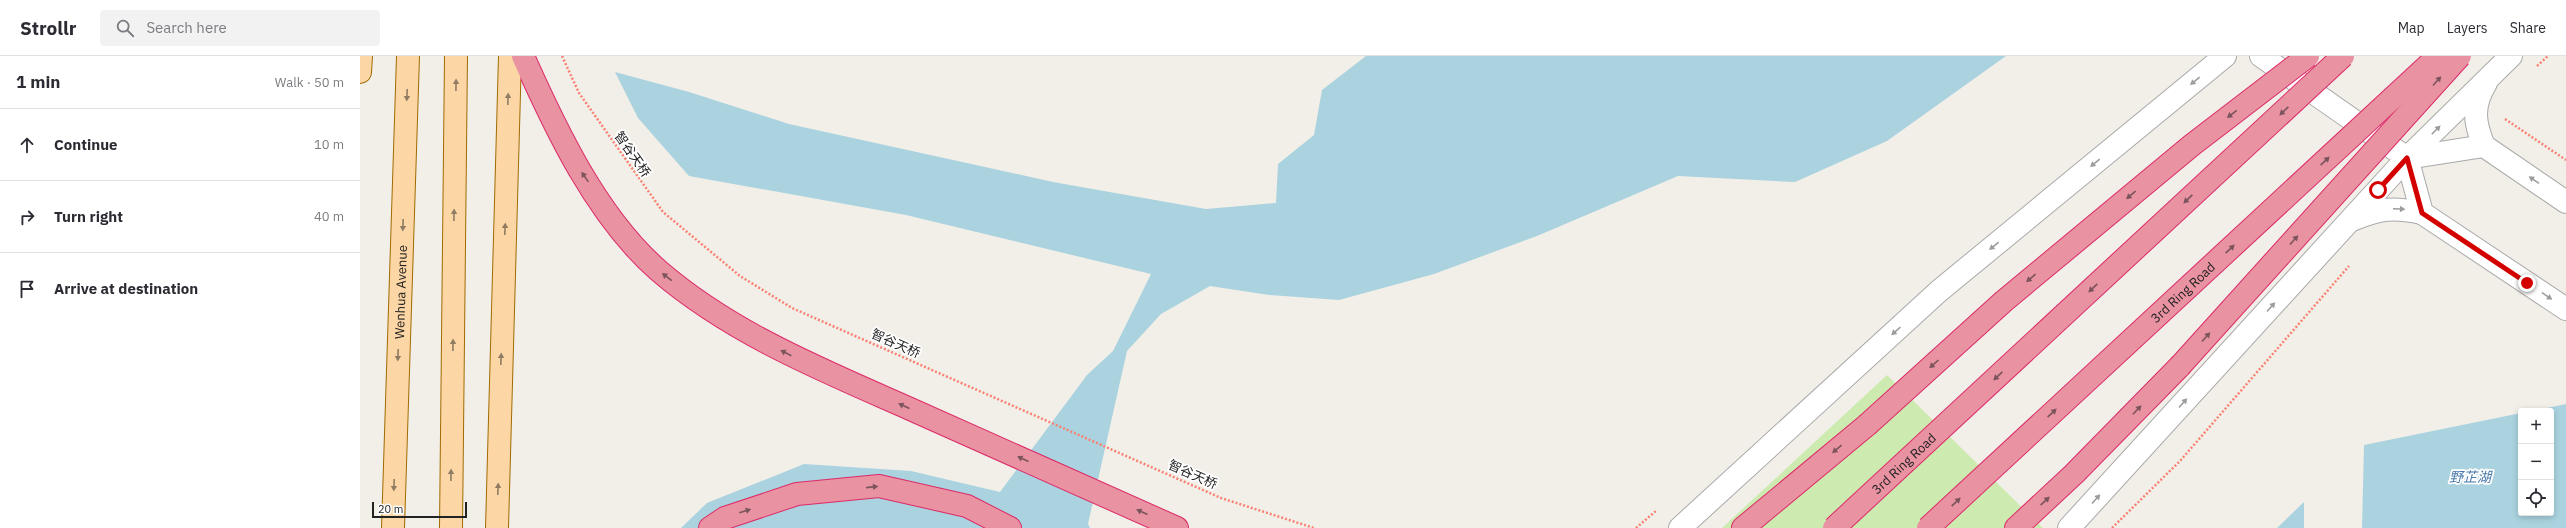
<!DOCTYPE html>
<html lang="en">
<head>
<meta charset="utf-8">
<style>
	:root { --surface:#fff; --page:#f2f2f3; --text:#2b2b33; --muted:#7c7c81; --line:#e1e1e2 }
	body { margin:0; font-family:"IBM Plex Sans","Noto Sans SC",sans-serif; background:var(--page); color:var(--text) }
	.controls { position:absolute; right:12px; bottom:12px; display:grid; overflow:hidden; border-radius:4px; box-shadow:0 2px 6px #0003 }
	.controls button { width:36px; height:36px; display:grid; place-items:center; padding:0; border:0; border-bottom:1px solid var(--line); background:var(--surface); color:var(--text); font:20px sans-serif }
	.scale { position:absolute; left:12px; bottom:10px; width:95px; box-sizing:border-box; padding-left:4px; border:2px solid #222; border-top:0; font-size:11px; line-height:14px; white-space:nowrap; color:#222; -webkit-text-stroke:3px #fff; paint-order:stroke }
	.stop { position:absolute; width:12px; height:12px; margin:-9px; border:3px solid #d40000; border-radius:50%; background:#fff }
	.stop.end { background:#d40000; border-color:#fff; box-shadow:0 1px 4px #0008 }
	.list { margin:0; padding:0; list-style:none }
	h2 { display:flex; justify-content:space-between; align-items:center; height:52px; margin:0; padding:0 16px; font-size:17px }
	h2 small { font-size:13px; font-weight:400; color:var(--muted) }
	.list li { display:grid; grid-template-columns:26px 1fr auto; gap:12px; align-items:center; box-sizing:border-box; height:72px; padding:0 16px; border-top:1px solid var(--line) }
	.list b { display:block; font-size:15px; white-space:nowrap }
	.list em { font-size:13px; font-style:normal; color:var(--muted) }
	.icon { flex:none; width:22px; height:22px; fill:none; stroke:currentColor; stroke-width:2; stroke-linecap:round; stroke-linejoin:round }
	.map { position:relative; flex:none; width:2206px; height:472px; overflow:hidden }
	header { display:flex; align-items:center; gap:24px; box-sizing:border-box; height:56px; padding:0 20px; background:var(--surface); border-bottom:1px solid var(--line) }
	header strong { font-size:19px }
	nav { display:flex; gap:22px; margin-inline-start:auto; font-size:14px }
	.search { width:280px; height:36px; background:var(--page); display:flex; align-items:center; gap:10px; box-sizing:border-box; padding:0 14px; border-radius:4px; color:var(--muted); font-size:15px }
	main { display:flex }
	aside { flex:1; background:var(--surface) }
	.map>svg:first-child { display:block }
	.grass { fill:#cdebb0 }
	.water { fill:#aad3df }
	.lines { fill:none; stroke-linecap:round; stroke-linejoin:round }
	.minor-casing { stroke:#a9a9a9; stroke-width:24 }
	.major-casing { stroke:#a06b00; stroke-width:24 }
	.highway-casing { stroke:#dc2a67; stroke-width:24 }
	.path { stroke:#fa8072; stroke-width:2.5; stroke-dasharray:2 2; stroke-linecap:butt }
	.minor { stroke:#fff; stroke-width:22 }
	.major { stroke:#fcd6a4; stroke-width:22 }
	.highway { stroke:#e892a2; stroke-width:22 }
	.highway-bridge-casing { stroke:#dc2a67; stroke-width:24; stroke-linecap:butt }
	.highway-bridge { stroke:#e892a2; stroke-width:22 }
	.oneway { fill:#9c9c9c }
	.oneway2 { fill:#7b545c }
	.oneway3 { fill:#8f7c63 }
	.route { stroke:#d40000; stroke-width:5 }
	.labels { text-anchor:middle; stroke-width:3.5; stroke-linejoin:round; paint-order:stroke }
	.street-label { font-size:13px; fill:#222; stroke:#fff }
	.water-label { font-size:14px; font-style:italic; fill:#4a7aab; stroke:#fff }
</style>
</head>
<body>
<header>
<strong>Strollr</strong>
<div class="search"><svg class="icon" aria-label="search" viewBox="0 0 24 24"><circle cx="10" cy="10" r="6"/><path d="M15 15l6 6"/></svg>Search here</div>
<nav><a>Map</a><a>Layers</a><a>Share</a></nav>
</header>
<main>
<aside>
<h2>1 min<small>Walk · 50 m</small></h2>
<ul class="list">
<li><svg class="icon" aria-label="ahead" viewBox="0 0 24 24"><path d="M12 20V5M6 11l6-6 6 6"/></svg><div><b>Continue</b></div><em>10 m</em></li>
<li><svg class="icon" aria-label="right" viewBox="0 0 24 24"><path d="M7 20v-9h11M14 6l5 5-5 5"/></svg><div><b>Turn right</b></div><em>40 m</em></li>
<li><svg class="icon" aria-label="arrive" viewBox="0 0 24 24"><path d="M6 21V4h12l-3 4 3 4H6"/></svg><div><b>Arrive at destination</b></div></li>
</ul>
</aside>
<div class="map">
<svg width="2206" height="472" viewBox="0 0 2206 472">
	<rect width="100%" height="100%" fill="#f2efe9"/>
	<path class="grass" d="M 1527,319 L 1683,472 L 1362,472 Z"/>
	<g class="water">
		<path d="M 1006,0 L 1646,0 L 1527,85 L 1435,126 L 1318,120 L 1177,180 L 1074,218 L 979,244 L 909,239 L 850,230 L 801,258 L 767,295 L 728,468 L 730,472 L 321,472 L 347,447 L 444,408 L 551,415 L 640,436 L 727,319 L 753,295 L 791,218 L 546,159 L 329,120 L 278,62 L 255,16 L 329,36 L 429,68 L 693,126 L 846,153 L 916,147 L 918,108 L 954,79 L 962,34 Z"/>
		<path d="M 2206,348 L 2206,472 L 2002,472 L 2004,389 L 2161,357 L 2161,457 L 2191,457 L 2191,355 L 2173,355 Z"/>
		<path d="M 1944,446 L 1944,472 L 1917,472 Z"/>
	</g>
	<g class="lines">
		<g class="minor-casing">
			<g id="minor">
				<path d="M 1901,0 L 2047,102 L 2062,157 L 2206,253"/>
				<path d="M 2124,90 C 2114,66 2112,50 2126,27"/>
				<path d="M 2047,102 L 2124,90 L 2206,146"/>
				<path d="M 1992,164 C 2020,152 2033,151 2062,157"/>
				<path d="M 1320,472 L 1579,235 L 1865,0"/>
				<path d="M 1709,472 L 2047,102 L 2151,0"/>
			</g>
		</g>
		<g class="major-casing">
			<g id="major">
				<path d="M 0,16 L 1,0"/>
				<path id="s1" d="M 33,472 L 48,0"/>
				<path d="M 91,472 L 96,0"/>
				<path d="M 137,472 L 150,0"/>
			</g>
		</g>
		<g class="highway-casing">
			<g id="highway">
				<path d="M 163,0 C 196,74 237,161 299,215 C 371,277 462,314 548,352 C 638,392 728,432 817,472"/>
				<path d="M 350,472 L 365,462 L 437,438 L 519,430 L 607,450 L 650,472"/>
				<path d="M 1383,472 L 1507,369"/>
				<path d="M 1656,472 L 1714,418 L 1820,310"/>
			</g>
		</g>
		<g class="path">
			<path d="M 202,0 L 219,37 L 303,156 L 380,220 L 432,252 L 861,442 L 954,472"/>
			<path d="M 2177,10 L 2188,0"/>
			<path d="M 2145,63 L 2206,104"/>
			<path d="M 1276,472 L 1297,454"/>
			<path d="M 1752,472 L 1820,405 L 1989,210"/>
		</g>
		<use href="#minor" class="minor"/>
		<use href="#major" class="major"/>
		<use href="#highway" class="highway"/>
		<g class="highway-bridge-casing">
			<g id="highway-bridge">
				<path d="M 1820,310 L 2100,0"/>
				<path d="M 1507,369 L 1644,245 L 1832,89 L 1948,0"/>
				<path id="s2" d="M 1474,472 L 1983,0"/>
				<path id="s3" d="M 1568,472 L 2078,0"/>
			</g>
		</g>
		<use href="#highway-bridge" class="highway-bridge"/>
	</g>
	<defs><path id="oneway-solid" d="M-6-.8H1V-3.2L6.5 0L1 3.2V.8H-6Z"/></defs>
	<g class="oneway">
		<use href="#oneway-solid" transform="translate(1835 25) rotate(141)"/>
		<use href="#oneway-solid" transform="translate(2076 74) rotate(-45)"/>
		<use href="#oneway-solid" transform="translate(1735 107) rotate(141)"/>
		<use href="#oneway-solid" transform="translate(2174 124) rotate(-146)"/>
		<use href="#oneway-solid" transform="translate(2039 153) rotate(3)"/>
		<use href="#oneway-solid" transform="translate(1634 190) rotate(141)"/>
		<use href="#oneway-solid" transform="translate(2187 240) rotate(34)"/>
		<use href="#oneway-solid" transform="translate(1911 251) rotate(-48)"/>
		<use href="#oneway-solid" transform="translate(1536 275) rotate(138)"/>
		<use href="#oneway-solid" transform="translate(1823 347) rotate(-48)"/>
		<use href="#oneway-solid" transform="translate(1736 443) rotate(-48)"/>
	</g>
	<g class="oneway2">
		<use href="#oneway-solid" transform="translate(2077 25) rotate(-48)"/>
		<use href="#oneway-solid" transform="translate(1924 55) rotate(137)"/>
		<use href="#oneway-solid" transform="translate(1872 58) rotate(143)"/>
		<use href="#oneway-solid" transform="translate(1965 105) rotate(-43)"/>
		<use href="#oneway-solid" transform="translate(225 121) rotate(-125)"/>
		<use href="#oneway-solid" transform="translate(1771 139) rotate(140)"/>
		<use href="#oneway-solid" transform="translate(1828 143) rotate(137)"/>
		<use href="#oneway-solid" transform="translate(1934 184) rotate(-48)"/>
		<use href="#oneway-solid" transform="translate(1870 193) rotate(-43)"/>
		<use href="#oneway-solid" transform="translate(307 221) rotate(-143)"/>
		<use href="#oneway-solid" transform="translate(1671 222) rotate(140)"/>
		<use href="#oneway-solid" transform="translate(1733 232) rotate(137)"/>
		<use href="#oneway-solid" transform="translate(1846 281) rotate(-48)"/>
		<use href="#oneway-solid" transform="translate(426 297) rotate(-153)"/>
		<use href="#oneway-solid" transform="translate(1574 308) rotate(138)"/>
		<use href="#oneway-solid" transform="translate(1638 320) rotate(137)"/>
		<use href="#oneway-solid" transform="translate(544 350) rotate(-156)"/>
		<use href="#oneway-solid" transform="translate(1777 354) rotate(-46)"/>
		<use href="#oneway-solid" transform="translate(1692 357) rotate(-43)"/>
		<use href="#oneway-solid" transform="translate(1477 393) rotate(140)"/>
		<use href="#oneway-solid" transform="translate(663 403) rotate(-156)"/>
		<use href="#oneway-solid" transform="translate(512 431) rotate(-6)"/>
		<use href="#oneway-solid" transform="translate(1685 445) rotate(-43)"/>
		<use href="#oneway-solid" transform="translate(1596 446) rotate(-43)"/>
		<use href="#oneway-solid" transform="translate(385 455) rotate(-18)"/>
		<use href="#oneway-solid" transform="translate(782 456) rotate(-156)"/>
	</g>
	<g class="oneway3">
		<use href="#oneway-solid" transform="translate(96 29) rotate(-89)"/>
		<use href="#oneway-solid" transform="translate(47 39) rotate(92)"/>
		<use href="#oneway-solid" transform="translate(148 43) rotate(-88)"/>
		<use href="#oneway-solid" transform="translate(94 159) rotate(-89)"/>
		<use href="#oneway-solid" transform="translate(43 169) rotate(92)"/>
		<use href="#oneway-solid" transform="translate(145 173) rotate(-88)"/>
		<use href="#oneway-solid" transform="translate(93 289) rotate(-89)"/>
		<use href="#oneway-solid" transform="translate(38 299) rotate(92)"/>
		<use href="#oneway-solid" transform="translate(141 303) rotate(-88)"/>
		<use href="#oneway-solid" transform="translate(91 419) rotate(-89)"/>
		<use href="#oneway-solid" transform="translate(34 429) rotate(92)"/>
		<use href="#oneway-solid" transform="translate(138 433) rotate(-88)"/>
	</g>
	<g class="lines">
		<path class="route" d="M 2018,134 L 2047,102 L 2062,157 L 2167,227"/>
	</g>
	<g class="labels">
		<g class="street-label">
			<text transform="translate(273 98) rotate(55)" y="5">智谷天桥</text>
			<text dy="5" stroke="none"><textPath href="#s1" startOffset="236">Wenhua Avenue</textPath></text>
			<text dy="5" stroke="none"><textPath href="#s3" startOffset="347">3rd Ring Road</textPath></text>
			<text transform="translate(536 287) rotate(24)" y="5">智谷天桥</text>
			<text dy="5" stroke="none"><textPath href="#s2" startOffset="95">3rd Ring Road</textPath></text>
			<text transform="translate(833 418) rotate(24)" y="5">智谷天桥</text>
		</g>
		<g class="water-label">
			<text x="2110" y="426">野芷湖</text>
		</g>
	</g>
</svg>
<div class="controls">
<button>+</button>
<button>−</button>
<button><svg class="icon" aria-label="locate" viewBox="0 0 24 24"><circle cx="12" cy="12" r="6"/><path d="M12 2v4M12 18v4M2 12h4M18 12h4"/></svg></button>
</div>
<div class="scale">20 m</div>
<div class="stop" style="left:2018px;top:134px"></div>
<div class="stop end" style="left:2167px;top:227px"></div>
</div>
</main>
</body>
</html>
